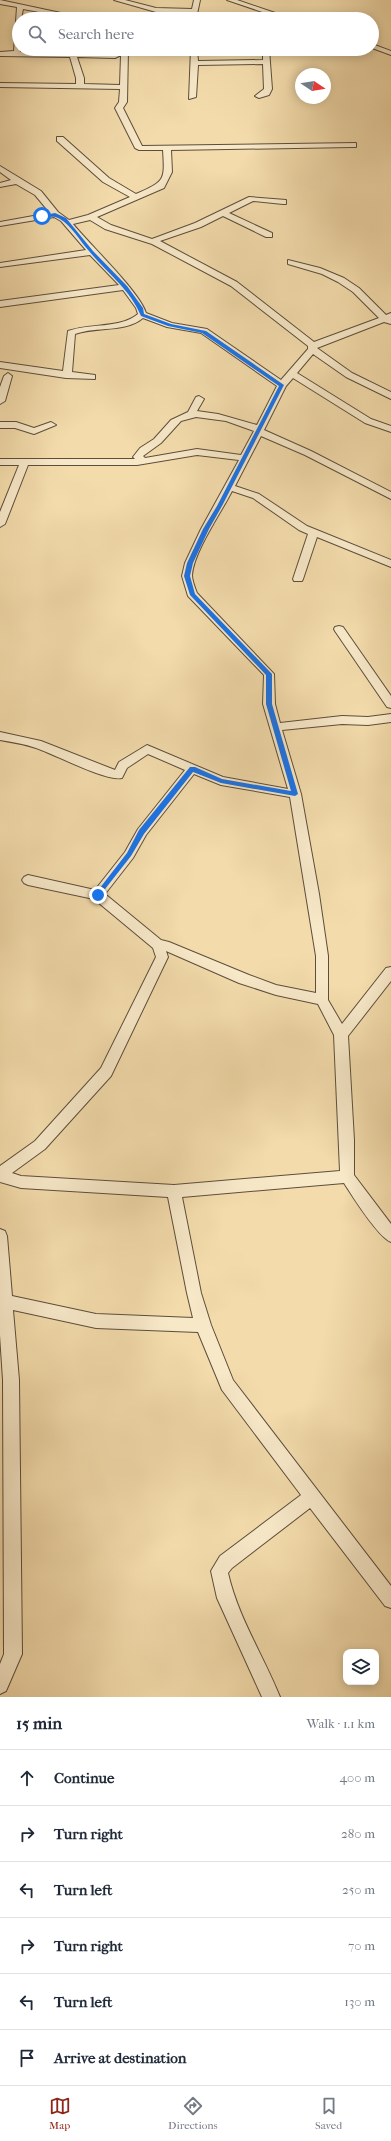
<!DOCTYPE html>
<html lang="en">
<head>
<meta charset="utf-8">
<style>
	:root { --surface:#fff; --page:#f2f2f3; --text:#1f2937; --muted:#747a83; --line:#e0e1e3; --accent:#8f2418 }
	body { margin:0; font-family:"IM FELL French Canon",serif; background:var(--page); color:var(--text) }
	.controls { position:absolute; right:12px; bottom:12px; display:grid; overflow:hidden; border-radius:8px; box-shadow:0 2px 10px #0003 }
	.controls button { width:36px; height:36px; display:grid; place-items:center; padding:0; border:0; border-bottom:1px solid var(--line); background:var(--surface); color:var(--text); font:20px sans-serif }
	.compass { position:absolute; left:295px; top:68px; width:36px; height:36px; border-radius:50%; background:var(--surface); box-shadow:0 2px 10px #0003; rotate:102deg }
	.stop { position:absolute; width:12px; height:12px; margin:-9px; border:3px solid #1a73e8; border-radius:50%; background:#fff }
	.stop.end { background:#1a73e8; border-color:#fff; box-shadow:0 1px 4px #0008 }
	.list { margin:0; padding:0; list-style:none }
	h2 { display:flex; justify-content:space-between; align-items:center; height:52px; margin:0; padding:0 16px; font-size:17px }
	h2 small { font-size:13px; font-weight:400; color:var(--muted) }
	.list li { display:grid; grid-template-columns:26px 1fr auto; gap:12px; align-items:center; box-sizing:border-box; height:56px; padding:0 16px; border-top:1px solid var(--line) }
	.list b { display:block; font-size:15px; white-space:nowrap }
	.list em { font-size:13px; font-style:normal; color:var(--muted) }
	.icon { flex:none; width:22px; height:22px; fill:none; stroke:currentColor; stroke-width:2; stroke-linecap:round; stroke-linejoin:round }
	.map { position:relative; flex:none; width:391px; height:1697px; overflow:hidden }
	.search { position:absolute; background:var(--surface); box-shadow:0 2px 10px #0003; left:12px; right:12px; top:12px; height:44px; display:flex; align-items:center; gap:10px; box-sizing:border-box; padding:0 14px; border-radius:22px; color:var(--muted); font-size:15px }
	.sheet { height:388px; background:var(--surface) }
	nav { display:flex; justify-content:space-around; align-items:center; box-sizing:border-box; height:56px; border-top:1px solid var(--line); background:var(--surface); font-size:11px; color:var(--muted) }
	nav a { display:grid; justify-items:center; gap:2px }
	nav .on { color:var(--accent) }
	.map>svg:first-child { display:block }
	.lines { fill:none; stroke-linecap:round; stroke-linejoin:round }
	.street-casing { stroke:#5c4e3c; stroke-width:2 }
	.street { fill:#f7e8c8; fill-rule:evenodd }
	.route { fill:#1a73e8 }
</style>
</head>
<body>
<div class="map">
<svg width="391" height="1697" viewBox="0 0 391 1697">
	<rect width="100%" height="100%" fill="#f3dbab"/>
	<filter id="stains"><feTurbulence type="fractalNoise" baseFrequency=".005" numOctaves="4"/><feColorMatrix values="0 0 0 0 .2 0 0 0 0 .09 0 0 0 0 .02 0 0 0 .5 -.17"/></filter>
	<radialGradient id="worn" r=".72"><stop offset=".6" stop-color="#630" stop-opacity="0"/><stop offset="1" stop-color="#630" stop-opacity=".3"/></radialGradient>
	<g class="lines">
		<g class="street-casing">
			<g id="street">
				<path d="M 0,0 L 89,19 L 76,19 L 23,9 L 21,19 L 19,19 L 20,52 L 113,54 L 121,49 L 128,49 L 127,102 L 123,108 L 142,146 L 356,143 L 356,147 L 353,147 L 171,150 L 172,172 L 164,188 L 97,217 L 111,225 L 152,239 L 195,223 L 249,197 L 286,200 L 286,204 L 283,204 L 253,201 L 229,213 L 272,233 L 272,237 L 266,237 L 223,216 L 201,227 L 160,241 L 237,282 L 314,342 L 379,318 L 353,292 L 338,282 L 322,274 L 288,264 L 288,260 L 320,268 L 344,278 L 359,288 L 386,315 L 391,313 L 391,324 L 384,322 L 317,348 L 352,373 L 391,392 L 391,399 L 346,377 L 313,354 L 297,373 L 371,419 L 391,426 L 391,432 L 365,423 L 293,378 L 286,386 L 264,430 L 311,451 L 391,492 L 391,499 L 305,455 L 261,436 L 235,486 L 259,494 L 307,526 L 391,560 L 391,567 L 317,537 L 303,579 L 302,581 L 294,581 L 293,579 L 308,534 L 299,530 L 253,498 L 232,491 C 221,513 194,551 192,575 C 192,580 195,588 197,593 L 274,674 L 275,704 L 280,723 L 342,716 L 368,717 L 391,714 L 391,722 L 368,725 L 342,724 L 282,730 L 301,794 L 319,894 L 328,956 L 328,1000 L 342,1024 L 386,968 L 391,967 L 391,981 L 348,1036 L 354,1140 L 354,1175 L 391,1224 L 391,1242 C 378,1237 353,1197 344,1183 L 182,1197 L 201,1293 L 211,1325 L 233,1380 L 391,1586 L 391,1608 L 385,1606 L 310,1508 L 232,1568 L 228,1573 C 238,1617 263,1655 280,1697 L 262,1697 L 217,1598 L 211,1571 L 220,1556 L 301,1495 L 222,1390 L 198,1332 L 96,1328 L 13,1310 L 19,1380 L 22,1654 L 6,1691 L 0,1694 L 0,1664 L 4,1654 L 3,1380 L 0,1335 L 0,1229 L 5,1231 L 7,1236 L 12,1296 L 96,1314 L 193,1318 L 187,1293 L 168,1197 L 21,1188 L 0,1182 L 0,1166 L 35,1141 L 101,1068 L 156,957 L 153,948 L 94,899 L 28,885 L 24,883 L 22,880 L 24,877 L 28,875 L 95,890 L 125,852 L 138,829 L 185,770 L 148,754 L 127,768 L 122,778 C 107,782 54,754 36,748 C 25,744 12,742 0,740 L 0,732 L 41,741 L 115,770 L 119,762 L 147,745 L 223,777 L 288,789 L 263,704 L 264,675 L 188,596 L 182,576 L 185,563 L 201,529 L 239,460 L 197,455 L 137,465 L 28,465 L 5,524 L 0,527 L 0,512 L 19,465 L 0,465 L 0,459 L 135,459 L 133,457 L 140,448 L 154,439 L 171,420 L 188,412 L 196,397 L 199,396 L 204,399 L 197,411 L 218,414 L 257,425 L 277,386 L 201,333 L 167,327 L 143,318 C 125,333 97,326 75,334 L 72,372 L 95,375 L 95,379 L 66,378 L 0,368 L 0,362 L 63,371 L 68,331 C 90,323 120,329 138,314 L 136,308 L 123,290 L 0,307 L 0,301 L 119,285 L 90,255 L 0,267 L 0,263 L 86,250 L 61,221 L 54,217 L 0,226 L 0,222 L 50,213 L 35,195 L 16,184 L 0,187 L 0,183 L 11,180 L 0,172 L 0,166 L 41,191 L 58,212 L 69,220 L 88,215 L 130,197 L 103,182 L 57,141 L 57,137 L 63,137 L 109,178 L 136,194 C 165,181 165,181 163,150 L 139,150 L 135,148 L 115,108 L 119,102 L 120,89 L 0,87 L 0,83 L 76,84 L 76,78 L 70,57 L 0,56 L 0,52 L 14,51 L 17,7 L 0,4 ZM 121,55 L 120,85 L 84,84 L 84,78 L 77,57 L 115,58 ZM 90,220 L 105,229 L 152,244 L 231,286 L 308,346 L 308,349 L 281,380 L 207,329 L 172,323 L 146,313 C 139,291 90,245 73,224 ZM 196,417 L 226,421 L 254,431 L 241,455 L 197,449 L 145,458 L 143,456 L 161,443 L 181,421 ZM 194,774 L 221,785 L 290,797 L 316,956 L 316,993 L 276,985 L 249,975 L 169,942 L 161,940 L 105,894 L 133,858 L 146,835 ZM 166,951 L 239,983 L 276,995 L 318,1004 L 334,1035 L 340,1171 L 174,1185 L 21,1176 L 12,1173 L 45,1149 L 111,1076 L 168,957 Z"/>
				<path d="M 114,0 L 125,0 L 156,8 L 192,9 L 194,0 L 200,0 L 196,19 L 190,19 L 191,13 L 156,12 Z"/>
				<path d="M 227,0 L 237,0 L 293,19 L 283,19 Z"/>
				<path d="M 372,44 L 391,51 L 391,55 L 372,48 Z"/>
				<path d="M 191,49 L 197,49 L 198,61 L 263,60 L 263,49 L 269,49 L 272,89 L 269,95 L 259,98 L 255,96 L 264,89 L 263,64 L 198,65 L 196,97 L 189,99 Z"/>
				<path d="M 8,373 L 12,376 L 5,401 L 0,404 L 0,387 L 4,376 Z"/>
				<path d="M 0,422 L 16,422 L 34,428 L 51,422 L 56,425 L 34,434 L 15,428 L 0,428 Z"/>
				<path d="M 339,626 L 343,627 L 391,696 L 391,708 L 387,707 L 335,631 L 334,629 L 335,627 Z"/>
			</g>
		</g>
		<use href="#street" class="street"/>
	</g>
	<path class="route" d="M 55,213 L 66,218 L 93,251 L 127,286 L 143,308 L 144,314 L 171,324 L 206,331 L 284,385 L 222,506 L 209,529 L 193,563 L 190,576 L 195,594 L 272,674 L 272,704 L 298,794 L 295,796 L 221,783 L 193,772 L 144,834 L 131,856 L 98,898 L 96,897 L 96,893 L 127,853 L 139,830 L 190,767 L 195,767 L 222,779 L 291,791 L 266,704 L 266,675 L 190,595 L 184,576 L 187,563 L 203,529 L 217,506 L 279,386 L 202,333 L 168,326 L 141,316 C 130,289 107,273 89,251 C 80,241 71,225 60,219 C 53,214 47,219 40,216 Z"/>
	<rect width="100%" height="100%" filter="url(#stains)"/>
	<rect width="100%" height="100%" fill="url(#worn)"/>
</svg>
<div class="controls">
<button><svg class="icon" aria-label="layers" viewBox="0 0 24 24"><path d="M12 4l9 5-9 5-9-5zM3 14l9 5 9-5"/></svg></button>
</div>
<svg class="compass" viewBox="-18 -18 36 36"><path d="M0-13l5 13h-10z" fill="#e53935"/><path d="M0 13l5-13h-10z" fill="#747a83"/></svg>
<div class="stop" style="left:42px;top:216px"></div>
<div class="stop end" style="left:98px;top:895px"></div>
<div class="search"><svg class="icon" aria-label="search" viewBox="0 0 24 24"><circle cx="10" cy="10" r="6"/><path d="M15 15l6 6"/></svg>Search here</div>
</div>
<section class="sheet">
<h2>15 min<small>Walk · 1.1 km</small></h2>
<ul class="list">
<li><svg class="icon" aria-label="ahead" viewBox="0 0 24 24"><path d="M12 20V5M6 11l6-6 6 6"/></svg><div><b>Continue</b></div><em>400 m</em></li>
<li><svg class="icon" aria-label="right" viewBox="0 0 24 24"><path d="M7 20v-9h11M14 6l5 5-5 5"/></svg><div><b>Turn right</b></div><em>280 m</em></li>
<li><svg class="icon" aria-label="left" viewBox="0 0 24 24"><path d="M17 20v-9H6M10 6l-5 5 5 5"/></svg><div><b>Turn left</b></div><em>250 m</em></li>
<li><svg class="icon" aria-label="right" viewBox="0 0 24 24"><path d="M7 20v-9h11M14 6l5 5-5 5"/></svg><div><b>Turn right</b></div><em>70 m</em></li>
<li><svg class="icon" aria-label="left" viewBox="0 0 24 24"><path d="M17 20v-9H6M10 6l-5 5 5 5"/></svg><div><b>Turn left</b></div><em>130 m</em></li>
<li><svg class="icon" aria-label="arrive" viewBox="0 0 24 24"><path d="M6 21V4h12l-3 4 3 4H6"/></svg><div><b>Arrive at destination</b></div></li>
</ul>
</section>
<nav>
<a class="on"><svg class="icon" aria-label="map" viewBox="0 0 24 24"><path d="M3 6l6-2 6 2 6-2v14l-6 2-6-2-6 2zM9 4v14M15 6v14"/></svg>Map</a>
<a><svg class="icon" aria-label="directions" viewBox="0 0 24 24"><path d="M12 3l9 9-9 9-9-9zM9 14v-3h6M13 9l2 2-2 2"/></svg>Directions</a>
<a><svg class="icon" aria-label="saved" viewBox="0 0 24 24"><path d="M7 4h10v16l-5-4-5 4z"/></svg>Saved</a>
</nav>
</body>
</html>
